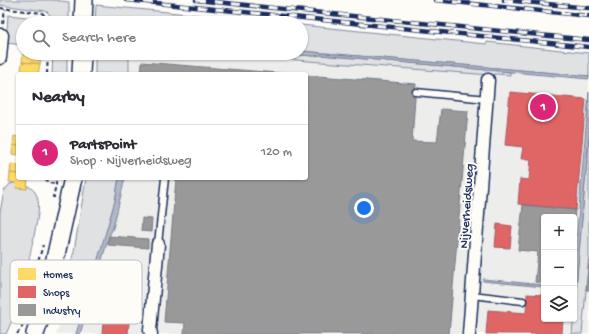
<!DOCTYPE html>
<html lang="en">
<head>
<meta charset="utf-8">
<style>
	:root { --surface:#fff; --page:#f7f7f7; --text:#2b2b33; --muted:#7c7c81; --line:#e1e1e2; --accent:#db2777 }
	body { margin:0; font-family:"Gochi Hand",sans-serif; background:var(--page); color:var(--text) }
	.controls { position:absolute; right:12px; bottom:12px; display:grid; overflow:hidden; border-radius:4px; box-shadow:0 1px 3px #0004 }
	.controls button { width:36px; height:36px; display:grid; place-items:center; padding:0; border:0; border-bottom:1px solid var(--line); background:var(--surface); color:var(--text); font:20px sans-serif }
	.you { position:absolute; left:364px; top:208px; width:14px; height:14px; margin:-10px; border:3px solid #fff; border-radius:50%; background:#1a73e8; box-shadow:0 0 0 6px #1a73e833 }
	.badge { display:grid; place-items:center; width:26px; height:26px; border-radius:50%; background:var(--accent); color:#fff; font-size:13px; font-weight:700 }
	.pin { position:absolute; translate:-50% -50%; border:2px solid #fff; box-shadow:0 1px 4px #0006 }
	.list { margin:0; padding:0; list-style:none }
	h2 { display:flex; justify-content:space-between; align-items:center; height:52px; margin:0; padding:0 16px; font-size:17px }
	h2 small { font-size:13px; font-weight:400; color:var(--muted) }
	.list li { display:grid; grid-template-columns:26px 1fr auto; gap:12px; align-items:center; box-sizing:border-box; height:56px; padding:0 16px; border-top:1px solid var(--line) }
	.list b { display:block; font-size:15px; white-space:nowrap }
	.list p { margin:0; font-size:13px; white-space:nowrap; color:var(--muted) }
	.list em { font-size:13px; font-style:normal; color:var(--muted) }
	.icon { flex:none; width:22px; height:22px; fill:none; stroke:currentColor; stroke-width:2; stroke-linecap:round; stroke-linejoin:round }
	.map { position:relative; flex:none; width:589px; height:334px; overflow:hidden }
	.search { position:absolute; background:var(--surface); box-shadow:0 1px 3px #0004; left:16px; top:16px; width:292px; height:44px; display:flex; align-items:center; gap:10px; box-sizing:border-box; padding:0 14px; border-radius:22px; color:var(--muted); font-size:15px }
	.panel { position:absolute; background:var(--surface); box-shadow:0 1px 3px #0004; left:16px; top:72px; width:292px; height:108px; border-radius:4px }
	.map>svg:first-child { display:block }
	.built { fill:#edeeec; fill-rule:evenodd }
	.green { fill:#e0e1e3; stroke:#7e88a0 }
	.water { fill:#b3b8c5; stroke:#76819c }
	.homes { fill:#ffd966; stroke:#bba664 }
	.shops { fill:#e06666; stroke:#a55664 }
	.industry { fill:#999; stroke:#737987 }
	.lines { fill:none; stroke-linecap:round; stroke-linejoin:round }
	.lane-casing { stroke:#1b2f5e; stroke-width:9 }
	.street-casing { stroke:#1b2f5e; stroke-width:15 }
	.secondary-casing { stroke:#1b2f5e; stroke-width:20 }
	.path { stroke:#1b2f5e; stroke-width:2; stroke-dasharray:4 3; stroke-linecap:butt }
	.lane { stroke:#fdfcf7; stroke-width:6 }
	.street { stroke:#fdfcf7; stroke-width:12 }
	.secondary { stroke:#fdfcf7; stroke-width:17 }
	.rail-casing { stroke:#1b2f5e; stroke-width:4.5 }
	.rail { stroke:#fdfcf7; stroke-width:3; stroke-dasharray:9; stroke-linecap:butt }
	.labels { text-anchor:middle; stroke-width:4; stroke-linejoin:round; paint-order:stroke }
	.street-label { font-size:13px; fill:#1b2f5e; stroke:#fdfcf7 }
	.key { fill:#fdfcf7; stroke:#b9bec9; stroke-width:1 }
	.key-label { font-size:11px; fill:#1b2f5e }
</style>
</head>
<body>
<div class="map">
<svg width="589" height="334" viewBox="0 0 589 334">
	<rect width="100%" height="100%" fill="#fdfcf7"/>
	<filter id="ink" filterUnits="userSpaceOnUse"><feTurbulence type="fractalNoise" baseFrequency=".025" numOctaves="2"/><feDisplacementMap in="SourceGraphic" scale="8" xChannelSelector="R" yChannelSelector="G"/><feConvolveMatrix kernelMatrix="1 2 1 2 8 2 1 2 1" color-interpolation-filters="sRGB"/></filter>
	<g filter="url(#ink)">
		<path class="built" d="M 132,53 L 280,53 L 589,79 L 589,334 L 56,334 L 87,257 L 104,178 L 306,178 L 306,74 L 128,74 ZM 544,217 L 574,217 L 574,319 L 544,319 Z"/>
		<g class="green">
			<path d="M 0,0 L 53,0 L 69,2 L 69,23 L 52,23 L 51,16 L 46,11 L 0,5 Z"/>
			<path d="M 96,5 L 279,23 L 95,23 Z"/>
			<path d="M 8,15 L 36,18 L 41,23 L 23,23 L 23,45 L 6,43 Z"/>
			<path d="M 301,25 L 486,44 L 487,42 L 589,53 L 589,76 L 301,51 Z"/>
			<path d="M 53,53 L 67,53 L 67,74 L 52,74 Z"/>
			<rect x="95" y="53" width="34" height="21"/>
			<path d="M 205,53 L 280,53 L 313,56 L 321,55 L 510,72 L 510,75 L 496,74 L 490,75 Z"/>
			<path d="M 589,136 L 589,257 L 582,334 L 572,334 Z"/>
			<path d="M 86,178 L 119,178 L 115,201 L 91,287 L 66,283 L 74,251 Z"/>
			<path d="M 18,182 C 26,184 34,188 37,196 C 41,208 36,224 34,236 C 27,269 21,303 6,334 L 0,334 L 0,212 L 4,191 L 10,184 Z"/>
		</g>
		<g class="water">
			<path d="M 301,51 L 589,76 L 589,79 L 321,55 L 313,56 L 280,53 L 301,53 Z"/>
			<path d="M 589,92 L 589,136 L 574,312 L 574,266 Z"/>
			<path d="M 119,178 L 125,178 L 113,228 L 109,236 L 80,334 L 76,334 L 115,201 Z"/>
			<path d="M 483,279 L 544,285 L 544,287 L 483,281 Z"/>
		</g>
		<g class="homes">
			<path d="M 23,53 L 41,53 L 40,64 L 22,62 Z"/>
			<path d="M 22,62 L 40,64 L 38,74 L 28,74 L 28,72 L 21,71 Z"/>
			<path d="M 14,136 L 18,137 L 18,146 L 13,145 Z"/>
			<path d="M 13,145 L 18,146 L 18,155 L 12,154 Z"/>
			<path d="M 11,164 L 18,165 L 18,174 L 10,173 Z"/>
			<path d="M 10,173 L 18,174 L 18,178 L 28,178 L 27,189 L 16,188 L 17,183 L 9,182 Z"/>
		</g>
		<g class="shops">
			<path d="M 510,92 L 586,99 L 576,210 L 518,204 L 520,179 L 529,180 L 531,159 L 521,159 L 523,147 L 505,145 Z"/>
			<path d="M 497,224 L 512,226 L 510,248 L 495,247 Z"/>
			<path d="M 108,265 L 134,267 L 128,334 L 102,334 Z"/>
			<path d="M 527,294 L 544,295 L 544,319 L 563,319 L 562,334 L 486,334 L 488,310 L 526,313 Z"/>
		</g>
		<g class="industry">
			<path d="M 142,62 L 290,74 L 141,74 Z"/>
			<path d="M 306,75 L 416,84 L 412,141 L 437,142 L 441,109 L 468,111 L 449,334 L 184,334 L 185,323 L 164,322 L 176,178 L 306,178 Z"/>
			<path d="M 523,205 L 575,210 L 574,222 L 574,217 L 544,217 L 544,283 L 535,282 L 538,252 L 518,250 Z"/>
			<path d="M 142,218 L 152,219 L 151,232 L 141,231 Z"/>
			<path d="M 109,236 L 148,239 L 148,248 L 108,245 Z"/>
			<path d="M 589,258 L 589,290 L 586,290 Z"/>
		</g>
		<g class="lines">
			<g class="lane-casing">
				<g id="lane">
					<path d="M 416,92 L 487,99"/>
					<path d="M 158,244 L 165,178"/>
					<path d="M 472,295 L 523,301"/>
				</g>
			</g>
			<g class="street-casing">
				<g id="street">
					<path d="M 0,35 L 2,35 L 0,58"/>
					<path d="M 151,334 L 150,330 L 158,244"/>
					<path d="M 469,334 L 488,80"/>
				</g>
			</g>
			<g class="secondary-casing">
				<g id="secondary">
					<path d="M 83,23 L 84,0"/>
					<path d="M 81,74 L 82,53"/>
					<path d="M 35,334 L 45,304 L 73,178"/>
				</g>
			</g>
			<g class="path">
				<path d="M 0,8 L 42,13 L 46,17 L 48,23"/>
				<path d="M 3,24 L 5,9"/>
				<path d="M 47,74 L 48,53"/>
				<path d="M 46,178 L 47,182 L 57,185"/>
				<path d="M 55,197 L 53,197 L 56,185 L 56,178"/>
				<path d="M 17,334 L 22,327 L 26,303 L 43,245"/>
			</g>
			<use href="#lane" class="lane"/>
			<use href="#street" class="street"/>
			<use href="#secondary" class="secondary"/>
			<g class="rail-casing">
				<g id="rail">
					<path d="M 126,0 L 589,47"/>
					<path d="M 196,0 L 589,40"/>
					<path d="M 435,0 L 589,16"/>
					<path d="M 504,0 L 589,8"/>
				</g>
			</g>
			<use href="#rail" class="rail"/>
		</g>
	</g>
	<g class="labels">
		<g class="street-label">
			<text transform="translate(465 206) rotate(-86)" y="5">Nijverheidsweg</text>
		</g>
	</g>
	<rect x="10" y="260" width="132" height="64" rx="6" class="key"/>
	<rect x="18" y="268" width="18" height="12" fill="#ffd966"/>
	<rect x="18" y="286" width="18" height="12" fill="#e06666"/>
	<rect x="18" y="304" width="18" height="12" fill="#999"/>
	<g class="key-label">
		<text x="43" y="278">Homes</text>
		<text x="43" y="296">Shops</text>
		<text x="43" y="314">Industry</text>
	</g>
</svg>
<div class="controls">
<button>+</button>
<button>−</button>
<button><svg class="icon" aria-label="layers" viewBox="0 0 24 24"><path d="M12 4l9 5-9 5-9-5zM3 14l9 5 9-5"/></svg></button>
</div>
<div class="you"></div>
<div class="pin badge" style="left:543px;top:107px">1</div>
<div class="search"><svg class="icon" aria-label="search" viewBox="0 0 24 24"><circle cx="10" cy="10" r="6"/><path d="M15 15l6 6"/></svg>Search here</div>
<section class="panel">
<h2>Nearby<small></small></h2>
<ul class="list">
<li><span class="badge">1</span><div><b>PartsPoint</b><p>Shop · Nijverheidsweg</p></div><em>120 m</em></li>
</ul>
</section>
</div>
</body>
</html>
